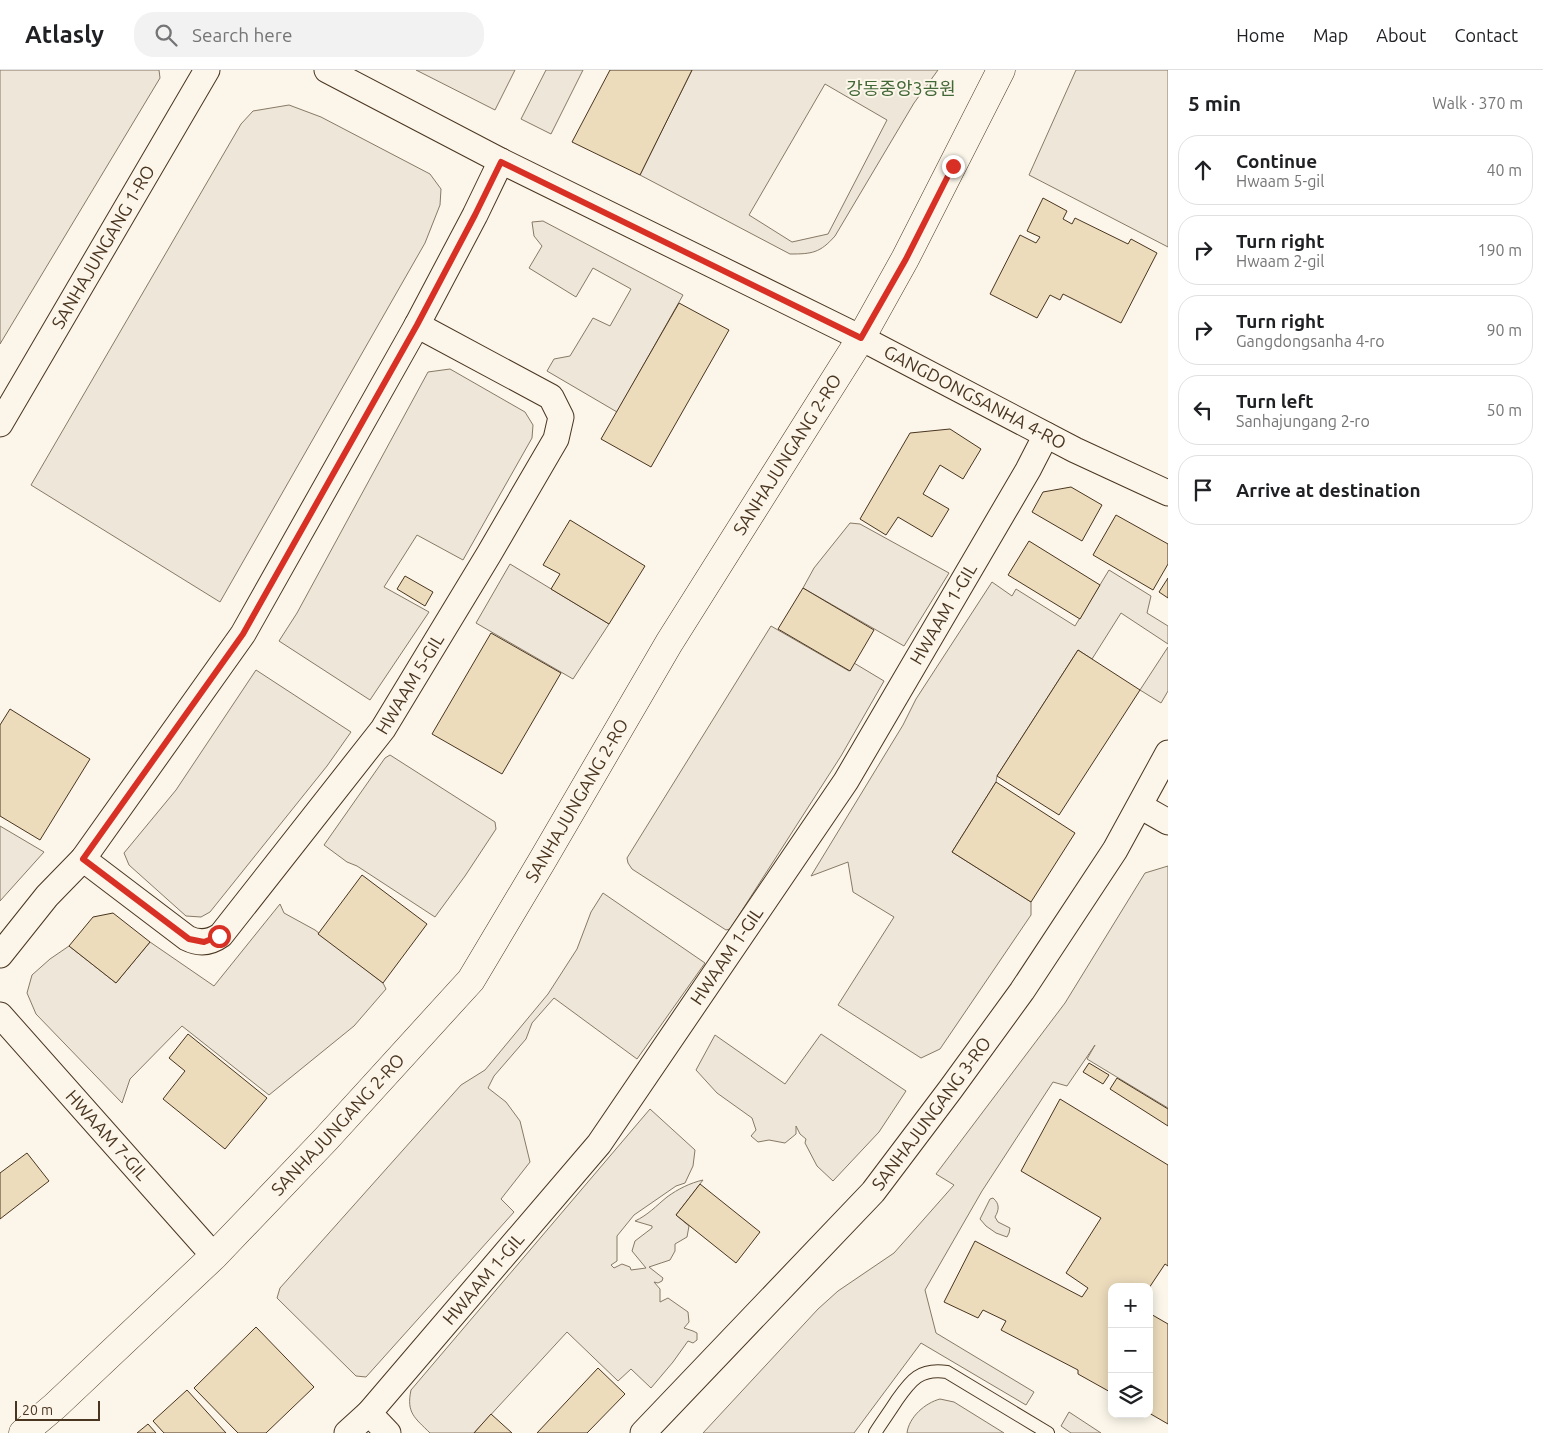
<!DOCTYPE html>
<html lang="en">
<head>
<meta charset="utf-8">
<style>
	:root { --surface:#fff; --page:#f2f2f2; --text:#202124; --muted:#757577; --line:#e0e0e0 }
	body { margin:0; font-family:Ubuntu,"Noto Sans KR",sans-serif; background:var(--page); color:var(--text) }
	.controls { position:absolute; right:15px; bottom:15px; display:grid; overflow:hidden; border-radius:10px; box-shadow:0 2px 12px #0003 }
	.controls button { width:45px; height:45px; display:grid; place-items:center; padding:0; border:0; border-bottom:1px solid var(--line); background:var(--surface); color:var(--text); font:25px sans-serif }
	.scale { position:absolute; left:15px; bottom:12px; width:85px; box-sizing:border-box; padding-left:5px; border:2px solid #4a3520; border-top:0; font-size:14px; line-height:18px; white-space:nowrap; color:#4a3520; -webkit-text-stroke:4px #fbf6e9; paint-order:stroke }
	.stop { position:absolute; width:15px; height:15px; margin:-11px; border:4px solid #d93025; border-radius:50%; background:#fff }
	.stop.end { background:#d93025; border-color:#fff; box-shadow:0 1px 5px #0008 }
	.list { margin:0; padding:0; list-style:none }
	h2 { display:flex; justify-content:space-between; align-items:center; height:65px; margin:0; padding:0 20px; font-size:21px }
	h2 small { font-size:16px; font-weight:400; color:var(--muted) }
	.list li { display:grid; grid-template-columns:32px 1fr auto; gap:15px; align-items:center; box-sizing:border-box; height:70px; margin:0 10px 10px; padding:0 10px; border:1px solid var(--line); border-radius:20px }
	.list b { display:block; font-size:19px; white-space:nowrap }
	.list p { margin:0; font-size:16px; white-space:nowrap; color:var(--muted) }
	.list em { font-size:16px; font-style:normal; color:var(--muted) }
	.icon { flex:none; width:28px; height:28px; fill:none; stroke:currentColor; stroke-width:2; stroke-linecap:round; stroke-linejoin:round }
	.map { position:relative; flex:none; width:1168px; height:1363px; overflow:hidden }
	header { display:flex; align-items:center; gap:30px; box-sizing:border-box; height:70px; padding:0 25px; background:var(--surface); border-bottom:1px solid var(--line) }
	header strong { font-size:24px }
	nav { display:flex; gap:28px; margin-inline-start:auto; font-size:18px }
	.search { width:350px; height:45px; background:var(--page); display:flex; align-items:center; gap:12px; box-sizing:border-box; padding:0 18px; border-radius:20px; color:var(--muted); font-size:19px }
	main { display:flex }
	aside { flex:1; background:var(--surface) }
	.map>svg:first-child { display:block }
	.green { fill:#ede6d9; stroke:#887966; fill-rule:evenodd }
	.building { fill:#ecdcbc; stroke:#4a3520 }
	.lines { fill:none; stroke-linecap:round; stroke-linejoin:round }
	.service-casing { stroke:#4a3520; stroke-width:14 }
	.minor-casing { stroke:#4a3520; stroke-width:27 }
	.secondary-casing { stroke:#4a3520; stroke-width:29 }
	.service { stroke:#fbf6e9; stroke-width:12 }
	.minor { stroke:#fbf6e9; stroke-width:25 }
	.secondary { stroke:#fbf6e9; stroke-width:28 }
	.route { stroke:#d93025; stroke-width:6 }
	.labels { text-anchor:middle; stroke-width:4; stroke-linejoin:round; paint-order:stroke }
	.park-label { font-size:18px; fill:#436837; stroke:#fbf6e9 }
	.street-label { font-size:18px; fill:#4a3520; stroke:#fbf6e9 }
</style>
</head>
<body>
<header>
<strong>Atlasly</strong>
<div class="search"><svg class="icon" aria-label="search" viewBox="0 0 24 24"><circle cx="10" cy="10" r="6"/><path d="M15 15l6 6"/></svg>Search here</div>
<nav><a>Home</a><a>Map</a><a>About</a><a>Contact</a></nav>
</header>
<main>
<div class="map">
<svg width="1168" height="1363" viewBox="0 0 1168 1363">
	<rect width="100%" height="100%" fill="#fbf6e9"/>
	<g class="green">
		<path d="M 0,0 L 159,0 L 160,8 L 0,274 Z"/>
		<path d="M 416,0 L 515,0 L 495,40 Z"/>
		<path d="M 546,0 L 583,0 L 551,64 L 521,49 Z"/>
		<path d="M 692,0 L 938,0 L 914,33 L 835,166 C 820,183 812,184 790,184 L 640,105 ZM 825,14 L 887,50 L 828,164 L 792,172 L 749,145 Z"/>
		<path d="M 1076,0 L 1168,0 L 1168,177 L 1029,105 Z"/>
		<path d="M 289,35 L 321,47 L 430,104 L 441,119 L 440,135 L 425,173 L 220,532 L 31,415 L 241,54 L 253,41 Z"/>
		<path d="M 543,151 L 683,225 L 617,342 L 547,301 L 554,289 L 570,286 L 593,248 L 610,256 L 631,219 L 593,198 L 576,227 L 529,198 L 542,176 L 534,166 L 532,152 Z"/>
		<path d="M 450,299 L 525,342 L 533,355 L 532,368 L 463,490 L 417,465 L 384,517 L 429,542 L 370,630 L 279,571 L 297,543 L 428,302 Z"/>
		<path d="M 850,453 L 860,454 L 949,503 L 904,576 L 803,518 L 814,498 Z"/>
		<path d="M 510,494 L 609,554 L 573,609 L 476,553 Z"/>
		<path d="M 1109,500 L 1151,526 L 1147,543 L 1168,556 L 1168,574 L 1121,543 L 1092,589 L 1078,580 L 997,706 L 996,712 L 952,782 L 1031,832 L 1031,845 L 940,979 L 921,988 L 838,935 L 894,847 L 853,822 L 848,792 L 811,806 L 903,655 L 916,629 L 992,512 L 1012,526 L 1016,519 L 1075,556 Z"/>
		<path d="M 771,556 L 849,601 L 854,593 L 884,611 L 841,686 L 730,859 L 726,860 L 632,799 L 628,793 L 627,788 Z"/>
		<path d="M 1168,577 L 1168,621 L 1161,633 L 1140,620 Z"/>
		<path d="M 256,600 L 351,662 L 327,696 L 210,842 L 201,847 L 186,846 L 129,795 L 124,783 L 176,720 Z"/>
		<path d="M 390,685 L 495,752 L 496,759 L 465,806 L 435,847 L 357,796 L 347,792 L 324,775 L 385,688 Z"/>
		<path d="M 0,756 L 44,782 L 0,831 Z"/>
		<path d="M 1168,796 L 1168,1038 L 1087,989 L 1095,975 L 1067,1016 L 1053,1012 L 982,1121 L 925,1220 L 936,1263 L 1034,1322 L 1026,1335 L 921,1273 L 854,1363 L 703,1363 L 818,1239 L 838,1221 L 894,1183 L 954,1115 L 936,1104 L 1065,933 L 1145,803 Z"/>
		<path d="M 603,823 L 705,893 L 637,989 L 554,928 L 532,953 L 526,969 L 494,1006 L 488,1018 L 506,1032 L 520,1051 L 530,1092 L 501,1129 L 514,1142 L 366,1307 L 356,1306 L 277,1228 L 280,1218 L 461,1015 L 485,1000 L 548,924 L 577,879 L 591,842 Z"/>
		<path d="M 280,834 L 284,843 L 315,860 L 383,913 L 386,919 L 354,956 L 269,1025 L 182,956 L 130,1009 L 122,1033 L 36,944 L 27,923 L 32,905 L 50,889 L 69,876 L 116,913 L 150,872 L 214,916 Z"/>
		<path d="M 821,964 L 906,1021 L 879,1062 L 833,1111 L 817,1096 L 805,1073 L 806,1069 L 800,1064 L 796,1056 L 796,1064 L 785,1073 L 769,1070 L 758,1072 L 751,1066 L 756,1060 L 752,1048 L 717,1023 L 696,1000 L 715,965 L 785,1014 Z"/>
		<path d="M 650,1039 L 695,1080 L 693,1096 L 685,1113 L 676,1116 L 634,1145 L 617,1166 L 617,1191 L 611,1195 L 614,1198 L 622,1194 L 630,1197 L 631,1200 L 646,1198 L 632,1181 L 635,1171 L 652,1158 L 652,1156 L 635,1151 C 648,1145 656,1136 667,1127 C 678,1119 690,1113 703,1110 L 676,1145 L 689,1156 L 687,1167 L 675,1174 L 675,1181 L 670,1190 L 649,1197 L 663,1208 L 662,1211 L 658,1213 L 654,1212 L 660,1219 L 660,1232 L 668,1228 L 688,1242 L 689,1252 L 684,1258 L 693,1261 L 697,1263 L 697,1270 L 693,1273 L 688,1271 L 673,1292 L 651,1318 L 631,1299 L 618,1311 L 567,1262 L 474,1363 L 430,1363 C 415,1348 406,1343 411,1320 Z"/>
		<path d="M 993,1128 C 1000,1134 999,1140 995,1147 L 998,1152 L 1010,1158 L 1009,1163 L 1007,1167 L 996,1163 L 986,1156 L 980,1149 L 990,1129 Z"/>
		<path d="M 940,1329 L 954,1332 L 1004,1363 L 907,1363 C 909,1347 925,1333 940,1329 Z"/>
		<path d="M 1069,1342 L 1101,1363 L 1071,1363 L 1061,1356 Z"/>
	</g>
	<g class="building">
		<path d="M 610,0 L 692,0 L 640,105 L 572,72 Z"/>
		<path d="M 1043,128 L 1067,141 L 1063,149 L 1072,154 L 1075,148 L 1128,174 L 1131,169 L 1157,183 L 1121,253 L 1063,224 L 1060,230 L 1050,225 L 1037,248 L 990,224 L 1020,165 L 1036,173 L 1040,167 L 1027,161 Z"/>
		<path d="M 679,233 L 729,260 L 651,397 L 601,369 Z"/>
		<path d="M 950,359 L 981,379 L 963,409 L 940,395 L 923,424 L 949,439 L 932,467 L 898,447 L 886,465 L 860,449 L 910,363 Z"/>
		<path d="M 1071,417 L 1102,435 L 1082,471 L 1032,442 L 1043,422 Z"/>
		<path d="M 1116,445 L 1168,474 L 1168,494 L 1153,520 L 1093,485 Z"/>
		<path d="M 570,450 L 645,496 L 609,554 L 551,519 L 560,504 L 543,495 Z"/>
		<path d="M 1029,471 L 1100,515 L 1080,549 L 1008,505 Z"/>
		<path d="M 405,506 L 433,522 L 425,536 L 397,519 Z"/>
		<path d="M 1168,508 L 1168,528 L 1159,522 Z"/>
		<path d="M 803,518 L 874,560 L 850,601 L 778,559 Z"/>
		<path d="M 491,563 L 561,603 L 502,704 L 432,664 Z"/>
		<path d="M 1078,580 L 1140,620 L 1059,745 L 997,706 Z"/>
		<path d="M 10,639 L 90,689 L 40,770 L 0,746 L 0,655 Z"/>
		<path d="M 996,712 L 1075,763 L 1031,832 L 952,782 Z"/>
		<path d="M 362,805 L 427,854 L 383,913 L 318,864 Z"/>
		<path d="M 113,843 L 150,872 L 116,913 L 69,876 L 93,847 Z"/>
		<path d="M 188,964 L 267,1028 L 225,1079 L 163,1029 L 185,1001 L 169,988 Z"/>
		<path d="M 1089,993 L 1109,1005 L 1103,1014 L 1083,1002 Z"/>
		<path d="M 1117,1008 L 1168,1039 L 1168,1056 L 1110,1019 Z"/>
		<path d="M 1060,1029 L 1168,1095 L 1168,1196 L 1165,1194 L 1149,1218 L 1112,1217 L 1112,1323 L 1078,1304 L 1078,1300 L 1001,1260 L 1006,1251 L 983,1240 L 978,1248 L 944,1232 L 975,1171 L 1082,1227 L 1088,1218 L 1066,1203 L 1101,1148 L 1021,1101 Z"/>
		<path d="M 27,1083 L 49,1111 L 0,1149 L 0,1103 Z"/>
		<path d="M 700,1114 L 760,1162 L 736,1193 L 676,1145 Z"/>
		<path d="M 1149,1243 L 1168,1254 L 1168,1354 L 1149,1343 Z"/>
		<path d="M 256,1257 L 314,1317 L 266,1363 L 238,1363 L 194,1318 Z"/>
		<path d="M 598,1298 L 625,1324 L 587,1363 L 537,1363 Z"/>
		<path d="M 187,1320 L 226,1363 L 164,1363 L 153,1351 Z"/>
		<path d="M 491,1344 L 512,1363 L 474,1363 Z"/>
		<path d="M 148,1354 L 156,1363 L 137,1363 Z"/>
	</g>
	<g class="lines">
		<g class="service-casing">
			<path id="service" d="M 875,1363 C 882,1352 890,1341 897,1330 C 911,1310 920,1298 947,1302 L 1048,1363"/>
		</g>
		<g class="minor-casing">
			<g id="minor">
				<path id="s1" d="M 327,0 L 501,91 L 861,268 L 1075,380 L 1168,423"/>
				<path id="s2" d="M 0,354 L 207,0"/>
				<path d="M 1140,736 L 1168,752"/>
				<path id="s3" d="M 83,789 L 187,868 C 199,874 210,873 221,865 L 383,659 L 489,484 L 556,369 L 561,347 L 551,327 L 417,255"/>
				<path d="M 0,885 L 47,826 L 83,789 L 243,564 L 417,255 L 475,145 L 501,91"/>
				<path id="s4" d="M 0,945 L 214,1186"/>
				<path d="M 369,1343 L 388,1363"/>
				<path id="s5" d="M 347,1363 L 369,1343 L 599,1074 L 846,711 L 1028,400 L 1046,365"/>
				<path id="s6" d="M 643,1363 L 873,1122 L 950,1020 L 1022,921 L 1115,780 L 1168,683"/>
			</g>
		</g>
		<g class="secondary-casing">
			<g id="secondary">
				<path id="s7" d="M 23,1363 L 55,1336 L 214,1186 L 326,1069 L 471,910 L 542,791 L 669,573 L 861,268 L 905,189 L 1001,0"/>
			</g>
		</g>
		<use href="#service" class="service"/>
		<use href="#minor" class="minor"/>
		<use href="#secondary" class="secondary"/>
	</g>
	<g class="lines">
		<path class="route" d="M 219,866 L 204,872 L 189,869 L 83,789 L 243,564 L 417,255 L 475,145 L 501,92 L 861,268 L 906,189 L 953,96"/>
	</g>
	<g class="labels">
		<g class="park-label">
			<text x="901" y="25">강동중앙3공원</text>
		</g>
		<g class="street-label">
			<text dy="6" stroke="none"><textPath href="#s2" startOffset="205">SANHAJUNGANG 1-RO</textPath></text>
			<text dy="6" stroke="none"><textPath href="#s1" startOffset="726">GANGDONGSANHA 4-RO</textPath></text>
			<text dy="6" stroke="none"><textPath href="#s7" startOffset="1251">SANHAJUNGANG 2-RO</textPath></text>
			<text dy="6" stroke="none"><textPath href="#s5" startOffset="1016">HWAAM 1-GIL</textPath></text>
			<text dy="6" stroke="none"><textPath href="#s3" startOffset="481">HWAAM 5-GIL</textPath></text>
			<text dy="6" stroke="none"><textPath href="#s7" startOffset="846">SANHAJUNGANG 2-RO</textPath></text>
			<text dy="6" stroke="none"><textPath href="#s5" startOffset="611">HWAAM 1-GIL</textPath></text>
			<text dy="6" stroke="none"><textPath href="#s6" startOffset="431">SANHAJUNGANG 3-RO</textPath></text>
			<text dy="6" stroke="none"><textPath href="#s7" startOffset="441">SANHAJUNGANG 2-RO</textPath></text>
			<text dy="6" stroke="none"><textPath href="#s4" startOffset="161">HWAAM 7-GIL</textPath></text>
			<text dy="6" stroke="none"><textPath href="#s5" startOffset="206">HWAAM 1-GIL</textPath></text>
		</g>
	</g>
</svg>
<div class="controls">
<button>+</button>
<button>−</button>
<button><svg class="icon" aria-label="layers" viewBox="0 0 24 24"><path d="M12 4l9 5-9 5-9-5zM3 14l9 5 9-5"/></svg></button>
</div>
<div class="scale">20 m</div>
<div class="stop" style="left:219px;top:866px"></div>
<div class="stop end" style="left:953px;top:96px"></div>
</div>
<aside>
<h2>5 min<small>Walk · 370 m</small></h2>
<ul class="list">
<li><svg class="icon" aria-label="ahead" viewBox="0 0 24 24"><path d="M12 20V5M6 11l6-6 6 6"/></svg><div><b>Continue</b><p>Hwaam 5-gil</p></div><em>40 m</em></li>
<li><svg class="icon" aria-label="right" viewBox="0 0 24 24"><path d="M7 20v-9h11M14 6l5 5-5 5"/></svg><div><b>Turn right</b><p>Hwaam 2-gil</p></div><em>190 m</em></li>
<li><svg class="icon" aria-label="right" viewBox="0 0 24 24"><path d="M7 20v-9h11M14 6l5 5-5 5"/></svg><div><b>Turn right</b><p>Gangdongsanha 4-ro</p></div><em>90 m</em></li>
<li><svg class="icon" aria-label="left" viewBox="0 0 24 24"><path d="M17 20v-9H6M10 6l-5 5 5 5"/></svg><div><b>Turn left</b><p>Sanhajungang 2-ro</p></div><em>50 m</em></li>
<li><svg class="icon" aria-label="arrive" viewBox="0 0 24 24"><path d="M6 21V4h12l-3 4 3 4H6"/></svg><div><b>Arrive at destination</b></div></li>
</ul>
</aside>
</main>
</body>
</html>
